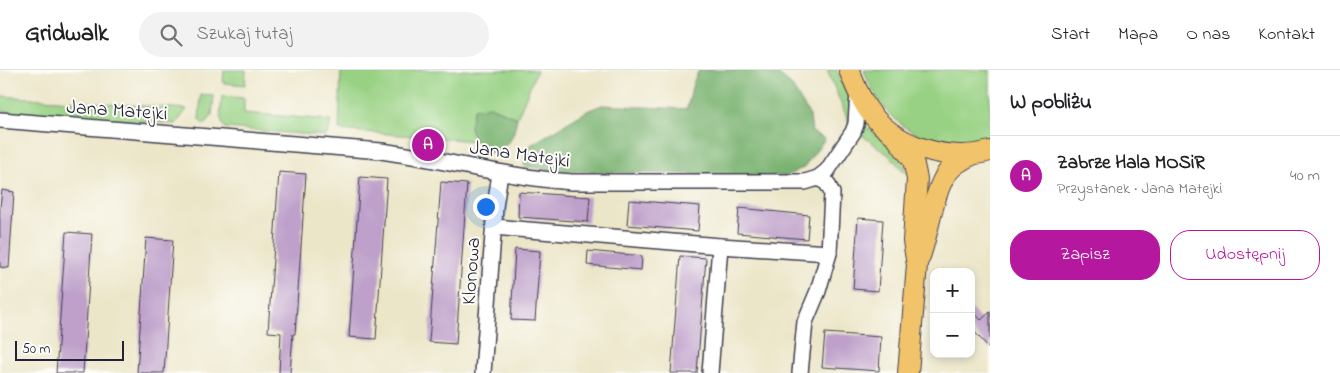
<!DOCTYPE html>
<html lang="pl">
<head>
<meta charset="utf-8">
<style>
	:root { --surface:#fff; --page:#f2f2f2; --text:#202124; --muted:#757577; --line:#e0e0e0; --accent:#b5179e }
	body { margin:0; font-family:"Indie Flower",sans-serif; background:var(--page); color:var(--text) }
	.controls { position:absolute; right:15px; bottom:15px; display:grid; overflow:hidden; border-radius:10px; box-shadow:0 2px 8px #0003 }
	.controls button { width:45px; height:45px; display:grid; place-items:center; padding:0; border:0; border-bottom:1px solid var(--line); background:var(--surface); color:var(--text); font:25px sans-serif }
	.scale { position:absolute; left:15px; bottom:12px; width:109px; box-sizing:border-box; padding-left:5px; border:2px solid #22223b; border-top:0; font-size:14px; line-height:18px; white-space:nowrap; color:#22223b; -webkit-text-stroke:4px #fdfcf7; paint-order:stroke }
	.you { position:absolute; left:485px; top:136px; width:18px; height:18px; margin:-12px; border:4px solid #fff; border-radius:50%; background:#1a73e8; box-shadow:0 0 0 8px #1a73e833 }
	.badge { display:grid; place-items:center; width:32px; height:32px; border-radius:50%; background:var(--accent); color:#fff; font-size:16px; font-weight:700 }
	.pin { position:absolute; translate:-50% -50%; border:2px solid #fff; box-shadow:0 1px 5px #0006 }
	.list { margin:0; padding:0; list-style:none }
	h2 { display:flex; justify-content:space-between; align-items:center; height:65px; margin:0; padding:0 20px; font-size:21px }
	h2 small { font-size:16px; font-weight:400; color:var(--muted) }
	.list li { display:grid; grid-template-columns:32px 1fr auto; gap:15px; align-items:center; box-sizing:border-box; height:80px; padding:0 20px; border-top:1px solid var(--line) }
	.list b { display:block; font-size:19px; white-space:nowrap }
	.list p { margin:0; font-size:16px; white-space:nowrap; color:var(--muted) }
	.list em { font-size:16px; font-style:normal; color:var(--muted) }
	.actions { display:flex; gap:10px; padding:15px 20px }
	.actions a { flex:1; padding:11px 0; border:1px solid var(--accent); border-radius:20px; text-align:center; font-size:18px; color:var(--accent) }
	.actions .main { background:var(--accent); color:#fff }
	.icon { flex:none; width:28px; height:28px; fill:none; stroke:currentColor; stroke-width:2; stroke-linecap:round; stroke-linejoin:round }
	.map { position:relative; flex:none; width:990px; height:303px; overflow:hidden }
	header { display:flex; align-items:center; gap:30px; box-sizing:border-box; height:70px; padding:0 25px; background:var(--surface); border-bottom:1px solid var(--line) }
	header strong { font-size:24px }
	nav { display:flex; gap:28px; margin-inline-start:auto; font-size:18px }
	.search { width:350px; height:45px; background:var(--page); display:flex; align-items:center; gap:12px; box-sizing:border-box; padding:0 18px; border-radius:28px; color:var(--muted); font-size:19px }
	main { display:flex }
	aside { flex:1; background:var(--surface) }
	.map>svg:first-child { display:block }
	.green { fill:#98d183; stroke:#5d7a5f }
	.forest { fill:#7ab371; stroke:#4e6a56 }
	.building { fill:#bea0ca }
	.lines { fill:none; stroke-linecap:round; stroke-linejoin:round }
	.minor-casing { stroke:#403f50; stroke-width:18 }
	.major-casing { stroke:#403f50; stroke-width:22 }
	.minor { stroke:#fff; stroke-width:15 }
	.major { stroke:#f1c36a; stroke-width:20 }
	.labels { text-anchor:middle; stroke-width:4; stroke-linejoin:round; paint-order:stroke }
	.street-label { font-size:20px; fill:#22223b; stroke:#fdfcf7 }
</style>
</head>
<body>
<header>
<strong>Gridwalk</strong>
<div class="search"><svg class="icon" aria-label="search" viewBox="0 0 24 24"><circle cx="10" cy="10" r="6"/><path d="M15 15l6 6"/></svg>Szukaj tutaj</div>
<nav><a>Start</a><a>Mapa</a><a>O nas</a><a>Kontakt</a></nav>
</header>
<main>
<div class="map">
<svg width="990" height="303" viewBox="0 0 990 303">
	<rect width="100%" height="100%" fill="#fdfcf7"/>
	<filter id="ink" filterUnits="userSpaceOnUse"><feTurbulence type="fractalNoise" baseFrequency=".02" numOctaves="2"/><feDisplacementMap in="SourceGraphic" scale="10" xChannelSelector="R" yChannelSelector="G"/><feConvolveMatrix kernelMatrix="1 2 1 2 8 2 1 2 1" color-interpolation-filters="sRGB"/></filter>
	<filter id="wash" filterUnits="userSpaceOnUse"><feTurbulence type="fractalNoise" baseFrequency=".0096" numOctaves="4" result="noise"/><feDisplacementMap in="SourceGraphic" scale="20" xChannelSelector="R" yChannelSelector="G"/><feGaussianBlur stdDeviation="1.12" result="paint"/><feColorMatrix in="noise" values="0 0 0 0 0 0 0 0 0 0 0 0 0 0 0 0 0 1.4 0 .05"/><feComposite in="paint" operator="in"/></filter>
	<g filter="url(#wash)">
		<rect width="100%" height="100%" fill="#ece6c9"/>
		<g class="green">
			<path d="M 224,0 L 246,0 L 245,15 L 223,13 Z"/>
			<path d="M 341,0 L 537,0 L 517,48 L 490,36 L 470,57 L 475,71 L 339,60 Z"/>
			<path d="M 827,0 L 837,0 L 852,39 L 850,55 Z"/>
			<path d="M 864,0 L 990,0 L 990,67 C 931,87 884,55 864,0 Z"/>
			<path d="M 201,25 L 214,26 L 212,45 L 206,54 L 202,53 L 199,50 Z"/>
			<path d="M 0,26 L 187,39 L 176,54 L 0,41 Z"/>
			<path d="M 222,26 L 244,28 L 244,43 L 331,50 L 329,61 L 326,66 L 225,58 C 218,49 221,37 222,26 Z"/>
			<path d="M 863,53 L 895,81 L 904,94 L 906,104 L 890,86 L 859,63 Z"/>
		</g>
		<g class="forest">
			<path d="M 699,0 L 758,0 L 779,5 L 791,15 L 810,46 L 812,62 L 825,69 L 804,97 L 787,106 L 607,102 L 551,100 L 524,96 L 526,78 L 587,41 L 602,35 L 687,39 L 693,13 Z"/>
			<path d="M 490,36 L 517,48 C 513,69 512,71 494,83 L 483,81 L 475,71 L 470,57 L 474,39 Z"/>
		</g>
		<g id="blocks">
			<g class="building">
				<path d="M 279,102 L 306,104 L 295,264 L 293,264 L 290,303 L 279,303 L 281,263 L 268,262 Z"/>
				<path d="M 360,107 L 387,109 L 376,269 L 349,267 Z"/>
				<path d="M 441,112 L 467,114 L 456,274 L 429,272 Z"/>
				<path d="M 2,120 L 14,122 L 9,198 L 0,197 L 0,137 Z"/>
				<path d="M 519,122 L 590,127 L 588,152 L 518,147 Z"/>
				<path d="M 629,130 L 700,136 L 698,161 L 627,155 Z"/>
				<path d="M 739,138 L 809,145 L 807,169 L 737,163 Z"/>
				<path d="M 858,148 L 883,150 L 878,221 L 853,219 Z"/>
				<path d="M 66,162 L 92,164 L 83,303 L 56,303 Z"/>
				<path d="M 146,168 L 173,170 L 164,303 L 137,303 Z"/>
				<path d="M 515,179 L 540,181 L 535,251 L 511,250 Z"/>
				<path d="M 588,181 L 642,186 L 641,200 L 587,195 Z"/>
				<path d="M 680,186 L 706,188 L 697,303 L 671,303 Z"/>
				<path d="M 971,239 L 981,250 L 990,242 L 990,279 L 971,258 Z"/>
				<path d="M 825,263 L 881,267 L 879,301 L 822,297 Z"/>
			</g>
		</g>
	</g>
	<g filter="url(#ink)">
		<use href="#blocks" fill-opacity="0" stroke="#403f50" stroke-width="1"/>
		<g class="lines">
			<g class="minor-casing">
				<g id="minor">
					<path d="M 0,50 L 381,81 C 445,90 507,107 572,112 L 805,112 L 818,108 L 827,101 L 853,62 L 856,54 L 858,22"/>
					<path d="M 494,157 L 720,176 L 829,183"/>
					<path d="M 483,303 L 495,137 L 500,103"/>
					<path d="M 710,303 L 720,176"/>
					<path d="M 800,303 L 805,252 L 818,221 L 829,183 L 832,123 L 827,113 L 818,108"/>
				</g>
			</g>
			<g class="major-casing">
				<g id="major">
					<path d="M 849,0 C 854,13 859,26 867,38 C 893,76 947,93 990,81"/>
					<path d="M 895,66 L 913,90 L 917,109 L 913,171 L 917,195 L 908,303"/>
					<path d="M 919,189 C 929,164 933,122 947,103 C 954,94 963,89 972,85"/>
				</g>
			</g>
			<use href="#minor" class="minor"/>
			<use href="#major" class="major"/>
		</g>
	</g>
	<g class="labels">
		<g class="street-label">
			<text transform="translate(117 39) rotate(4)" y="7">Jana Matejki</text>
			<text transform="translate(520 83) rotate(8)" y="7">Jana Matejki</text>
			<text transform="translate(470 201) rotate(-86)" y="7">Klonowa</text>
		</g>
	</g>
</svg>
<div class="controls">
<button>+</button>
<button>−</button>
</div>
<div class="scale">50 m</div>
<div class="you"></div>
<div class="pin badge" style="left:428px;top:75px">A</div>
</div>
<aside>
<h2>W pobliżu<small></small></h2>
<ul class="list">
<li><span class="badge">A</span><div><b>Zabrze Hala MOSiR</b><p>Przystanek · Jana Matejki</p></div><em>40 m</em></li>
</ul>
<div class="actions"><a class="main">Zapisz</a><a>Udostępnij</a></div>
</aside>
</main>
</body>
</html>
